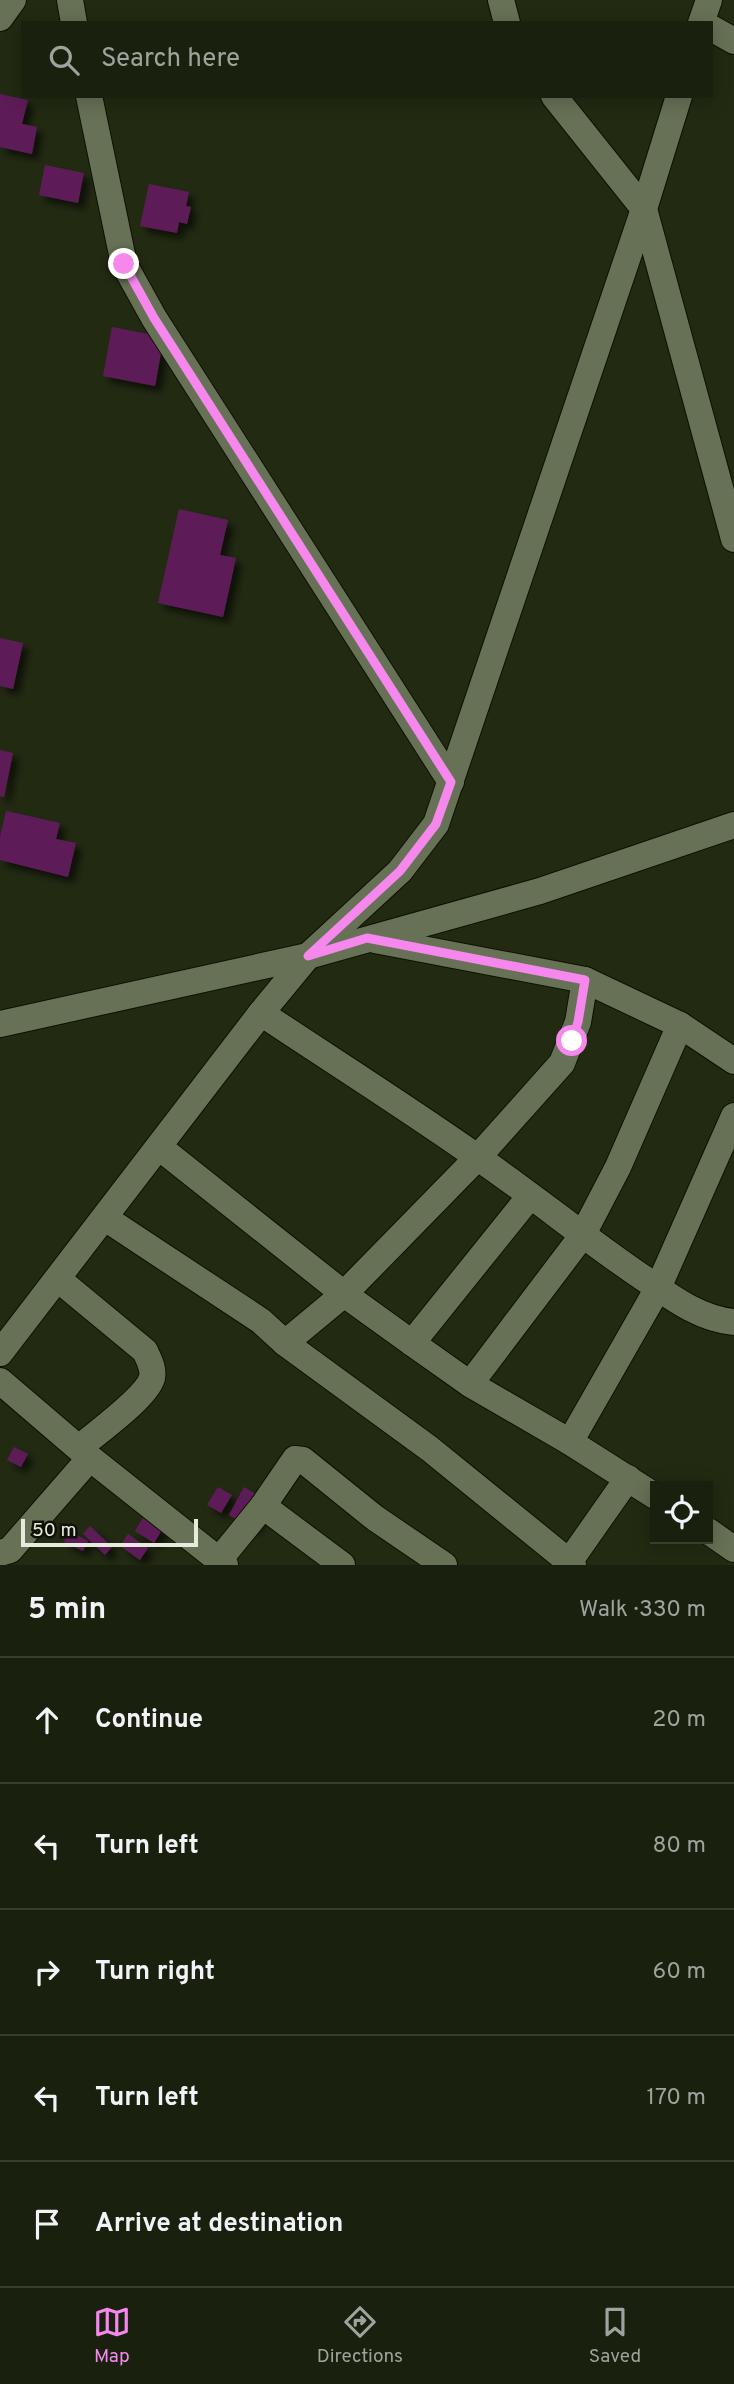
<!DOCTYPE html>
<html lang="en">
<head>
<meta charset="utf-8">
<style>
	:root { --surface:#1a200e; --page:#272d1c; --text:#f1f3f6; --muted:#9fa39e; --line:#383e2e; --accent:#f688ed }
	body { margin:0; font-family:Overpass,sans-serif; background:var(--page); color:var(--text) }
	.controls { position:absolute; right:21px; bottom:21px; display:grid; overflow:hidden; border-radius:0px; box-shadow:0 4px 18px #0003 }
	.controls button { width:63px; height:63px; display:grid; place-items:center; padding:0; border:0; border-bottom:2px solid var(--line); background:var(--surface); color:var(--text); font:35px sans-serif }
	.scale { position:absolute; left:21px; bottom:18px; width:177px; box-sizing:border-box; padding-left:7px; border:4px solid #e6ecdd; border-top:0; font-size:19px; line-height:24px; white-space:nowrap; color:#e6ecdd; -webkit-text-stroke:5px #0d1107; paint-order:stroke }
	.stop { position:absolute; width:21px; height:21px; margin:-16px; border:5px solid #f688ed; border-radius:50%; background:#fff }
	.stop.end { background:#f688ed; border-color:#fff; box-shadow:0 2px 7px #0008 }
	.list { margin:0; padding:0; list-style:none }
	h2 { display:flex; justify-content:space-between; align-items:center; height:91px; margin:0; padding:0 28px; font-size:30px }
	h2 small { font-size:23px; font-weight:400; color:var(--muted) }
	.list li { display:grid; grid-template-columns:46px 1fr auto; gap:21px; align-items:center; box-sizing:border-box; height:126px; padding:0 28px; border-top:2px solid var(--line) }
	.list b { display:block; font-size:26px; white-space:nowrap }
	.list em { font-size:23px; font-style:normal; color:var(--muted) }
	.icon { flex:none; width:38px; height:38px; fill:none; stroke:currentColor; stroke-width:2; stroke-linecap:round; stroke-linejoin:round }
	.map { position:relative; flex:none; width:734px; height:1565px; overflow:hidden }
	.search { position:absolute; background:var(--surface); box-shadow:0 4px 18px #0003; left:21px; right:21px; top:21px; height:77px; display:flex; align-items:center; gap:18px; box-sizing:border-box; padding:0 24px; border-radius:0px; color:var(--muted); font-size:26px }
	.sheet { height:721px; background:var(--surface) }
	nav { display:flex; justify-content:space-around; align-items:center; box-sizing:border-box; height:98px; border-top:2px solid var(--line); background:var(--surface); font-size:19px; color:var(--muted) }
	nav a { display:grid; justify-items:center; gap:4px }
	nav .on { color:var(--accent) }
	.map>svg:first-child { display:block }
	.building { fill:#5d1e59; filter:url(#shadow) }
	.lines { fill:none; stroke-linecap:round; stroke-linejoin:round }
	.minor-casing { stroke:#0c1200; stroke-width:28 }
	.minor { stroke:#677156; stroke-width:26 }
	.route { stroke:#f688ed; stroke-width:9 }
</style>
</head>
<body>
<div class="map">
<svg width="734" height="1565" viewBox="0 0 734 1565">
	<defs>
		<filter id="shadow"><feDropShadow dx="6" dy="6" stdDeviation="3.5" flood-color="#0009"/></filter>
	</defs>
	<rect width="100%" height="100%" fill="#222a12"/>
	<g class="building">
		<path d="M 0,94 L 28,100 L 22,124 L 37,127 L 32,154 L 0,147 Z"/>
		<path d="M 45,165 L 84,173 L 78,203 L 39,195 Z"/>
		<path d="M 149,184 L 189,192 L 186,206 L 191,207 L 187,224 L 179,222 L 177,233 L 140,226 Z"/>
		<path d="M 112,327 L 164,337 L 155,386 L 103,376 Z"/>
		<path d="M 179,509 L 228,520 L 220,555 L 236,558 L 223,617 L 158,603 Z"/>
		<path d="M 0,638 L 23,643 L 13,689 L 0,686 Z"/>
		<path d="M 0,750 L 13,753 L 4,797 L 0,796 Z"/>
		<path d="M 6,811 L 60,823 L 56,839 L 76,843 L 68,877 L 0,860 L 0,837 Z"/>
		<path d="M 14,1447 L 28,1454 L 21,1467 L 7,1460 Z"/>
		<path d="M 218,1487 L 232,1495 L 221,1513 L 207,1505 Z"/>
		<path d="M 244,1487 L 269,1502 L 253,1529 L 229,1515 Z"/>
		<path d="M 144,1516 L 163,1528 L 154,1543 L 135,1531 Z"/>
		<path d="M 90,1526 L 112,1547 L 105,1555 L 83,1534 Z"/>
		<path d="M 69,1531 L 88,1541 L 83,1551 L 64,1542 Z"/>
		<path d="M 128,1534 L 148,1548 L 140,1560 L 120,1546 Z"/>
	</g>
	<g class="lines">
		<g class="minor-casing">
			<g id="minor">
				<path d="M 70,0 L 74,23"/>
				<path d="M 501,0 L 507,23"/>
				<path d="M 0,18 L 13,0"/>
				<path d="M 701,23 L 709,0"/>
				<path d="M 711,28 L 734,41"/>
				<path d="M 89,96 L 124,264 L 154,318 L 451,782"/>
				<path d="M 554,96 L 644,209 L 734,539"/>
				<path d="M 375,940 L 585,980 L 680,1025 L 734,1061"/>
				<path d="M 261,1013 C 333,1061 406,1107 477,1157 C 531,1194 582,1236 636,1273 C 666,1293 697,1319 734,1322"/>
				<path d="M 0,1024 L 308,956 L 540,891 L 734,825"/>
				<path d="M 159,1147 L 344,1294 L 412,1343 L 470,1384 L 570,1442 L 655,1496"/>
				<path d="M 105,1218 L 261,1321 L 285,1343 L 430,1449 L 573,1565"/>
				<path d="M 58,1279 L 145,1351 C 149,1360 154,1368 152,1378 C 146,1398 96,1433 79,1448"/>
				<path d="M 285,1343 L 344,1294 L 478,1157 L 562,1063 L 578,1022 L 585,980"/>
				<path d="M 412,1343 L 530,1196"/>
				<path d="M 0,1353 L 261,1013 L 308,956 L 400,871 L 436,824 L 644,209 L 679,96"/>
				<path d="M 0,1381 L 90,1458 L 225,1565"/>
				<path d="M 470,1384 L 582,1236 L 618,1167 L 680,1025"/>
				<path d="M 570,1442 L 658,1288 L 734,1116"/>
				<path d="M 263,1506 L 342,1565"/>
				<path d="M 708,1531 L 734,1549"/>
				<path d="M 0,1553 L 10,1550 L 90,1458"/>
				<path d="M 219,1560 L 263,1506 L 295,1459 L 303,1460 L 375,1518 L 444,1565"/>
				<path d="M 567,1565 L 628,1478"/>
			</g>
		</g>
		<use href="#minor" class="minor"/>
	</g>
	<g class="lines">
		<path class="route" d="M 124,264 L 154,318 L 451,782 L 436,824 L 400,871 L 308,956 L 367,938 L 585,980 L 578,1022 L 572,1041"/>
	</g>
</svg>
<div class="controls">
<button><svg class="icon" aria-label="locate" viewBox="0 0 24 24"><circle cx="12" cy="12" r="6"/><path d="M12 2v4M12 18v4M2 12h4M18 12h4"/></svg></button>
</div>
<div class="scale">50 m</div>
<div class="stop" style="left:572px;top:1041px"></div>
<div class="stop end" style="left:124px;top:264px"></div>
<div class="search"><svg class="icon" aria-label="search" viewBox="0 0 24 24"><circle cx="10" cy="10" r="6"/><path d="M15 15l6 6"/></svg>Search here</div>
</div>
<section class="sheet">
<h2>5 min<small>Walk · 330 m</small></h2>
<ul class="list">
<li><svg class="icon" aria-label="ahead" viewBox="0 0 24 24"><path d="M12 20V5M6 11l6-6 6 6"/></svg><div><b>Continue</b></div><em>20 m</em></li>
<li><svg class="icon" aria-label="left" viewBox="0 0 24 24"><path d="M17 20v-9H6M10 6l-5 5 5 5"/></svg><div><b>Turn left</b></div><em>80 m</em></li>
<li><svg class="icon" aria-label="right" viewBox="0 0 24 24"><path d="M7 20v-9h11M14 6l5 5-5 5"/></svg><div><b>Turn right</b></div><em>60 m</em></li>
<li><svg class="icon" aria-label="left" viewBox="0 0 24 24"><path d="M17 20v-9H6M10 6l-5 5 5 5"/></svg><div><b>Turn left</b></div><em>170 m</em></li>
<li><svg class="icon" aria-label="arrive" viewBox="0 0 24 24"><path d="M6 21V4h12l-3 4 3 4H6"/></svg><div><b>Arrive at destination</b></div></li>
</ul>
</section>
<nav>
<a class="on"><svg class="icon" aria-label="map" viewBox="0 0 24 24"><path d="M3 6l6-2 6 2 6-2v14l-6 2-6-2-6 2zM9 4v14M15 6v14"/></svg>Map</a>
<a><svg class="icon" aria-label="directions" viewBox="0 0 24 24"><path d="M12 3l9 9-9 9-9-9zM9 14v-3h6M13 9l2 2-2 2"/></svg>Directions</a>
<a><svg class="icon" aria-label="saved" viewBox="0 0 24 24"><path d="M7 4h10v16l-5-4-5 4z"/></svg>Saved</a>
</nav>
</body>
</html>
